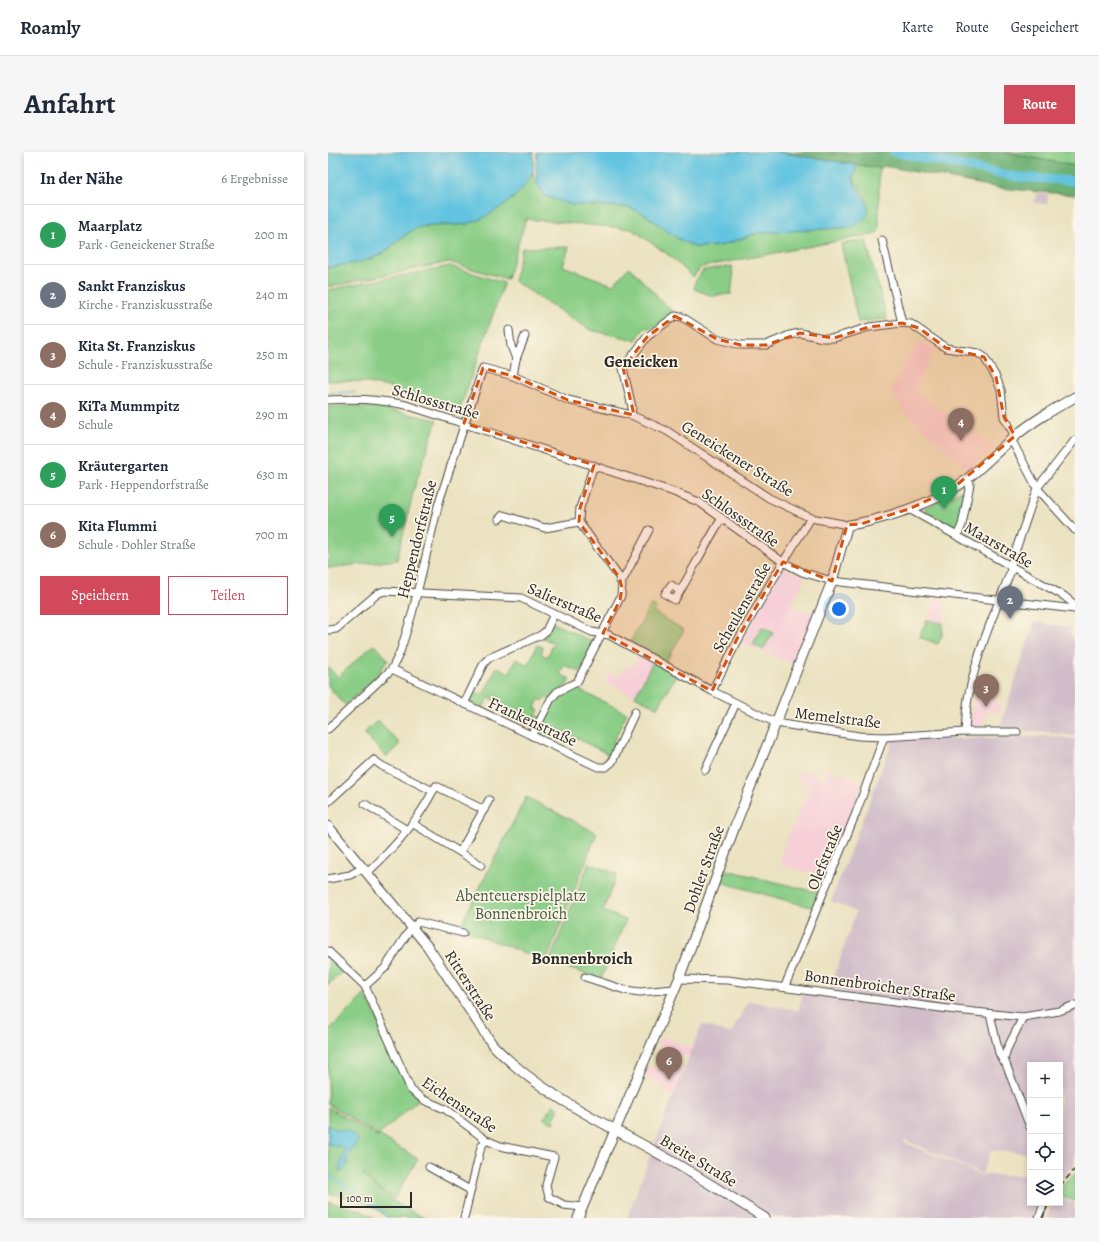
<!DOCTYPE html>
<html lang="de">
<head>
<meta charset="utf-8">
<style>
	:root { --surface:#fff; --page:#f6f6f7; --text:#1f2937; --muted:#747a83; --line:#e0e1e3; --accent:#d1495b }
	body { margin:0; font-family:Alegreya,serif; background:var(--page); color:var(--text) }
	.controls { position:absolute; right:12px; bottom:12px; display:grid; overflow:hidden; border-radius:0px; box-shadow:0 2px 6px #0003 }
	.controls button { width:36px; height:36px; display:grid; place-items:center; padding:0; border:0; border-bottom:1px solid var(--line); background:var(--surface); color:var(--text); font:20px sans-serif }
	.scale { position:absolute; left:12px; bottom:10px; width:72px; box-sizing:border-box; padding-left:4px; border:2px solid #2b2b2b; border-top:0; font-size:11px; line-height:14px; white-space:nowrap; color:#2b2b2b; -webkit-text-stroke:3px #fcf5e5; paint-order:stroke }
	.you { position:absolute; left:511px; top:457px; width:14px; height:14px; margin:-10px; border:3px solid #fff; border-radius:50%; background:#1a73e8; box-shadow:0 0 0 6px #1a73e833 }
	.badge { display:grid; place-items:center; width:26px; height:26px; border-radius:50%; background:var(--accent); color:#fff; font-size:13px; font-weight:700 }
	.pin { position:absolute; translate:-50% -33px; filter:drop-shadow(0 1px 2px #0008) }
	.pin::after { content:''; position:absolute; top:21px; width:14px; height:12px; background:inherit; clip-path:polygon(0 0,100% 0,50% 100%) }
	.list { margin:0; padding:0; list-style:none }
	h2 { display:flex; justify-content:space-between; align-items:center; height:52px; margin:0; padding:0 16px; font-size:17px }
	h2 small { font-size:13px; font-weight:400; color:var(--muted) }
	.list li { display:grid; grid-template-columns:26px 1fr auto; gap:12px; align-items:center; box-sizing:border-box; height:60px; padding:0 16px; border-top:1px solid var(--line) }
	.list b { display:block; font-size:15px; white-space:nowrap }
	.list p { margin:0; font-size:13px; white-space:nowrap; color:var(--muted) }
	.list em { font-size:13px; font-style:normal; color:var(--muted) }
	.actions { display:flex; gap:8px; padding:12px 16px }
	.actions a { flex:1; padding:9px 0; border:1px solid var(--accent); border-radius:0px; text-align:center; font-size:14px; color:var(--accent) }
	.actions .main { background:var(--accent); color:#fff }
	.icon { flex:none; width:22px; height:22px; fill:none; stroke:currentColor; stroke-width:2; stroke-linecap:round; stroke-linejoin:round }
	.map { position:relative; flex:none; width:747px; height:1066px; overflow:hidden; border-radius:0px }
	header { display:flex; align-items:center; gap:24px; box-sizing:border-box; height:56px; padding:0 20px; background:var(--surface); border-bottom:1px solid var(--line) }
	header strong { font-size:19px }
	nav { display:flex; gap:22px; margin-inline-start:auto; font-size:14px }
	.intro { display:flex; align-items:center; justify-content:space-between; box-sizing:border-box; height:96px; padding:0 24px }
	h1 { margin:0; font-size:28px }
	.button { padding:10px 18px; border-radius:0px; background:var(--accent); color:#fff; font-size:14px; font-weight:700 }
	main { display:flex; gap:24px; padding:0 24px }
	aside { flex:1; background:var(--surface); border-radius:0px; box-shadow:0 2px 6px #0003 }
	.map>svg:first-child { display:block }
	.built { fill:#f6cfd7 }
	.industrial { fill:#d1bdc9 }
	.green { fill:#89cd86; stroke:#5a7c58 }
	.forest { fill:#6eb073; stroke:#4c6e4f }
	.water { fill:#62c4e0; stroke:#467886 }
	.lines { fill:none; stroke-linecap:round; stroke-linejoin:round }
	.stream { stroke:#62c4e0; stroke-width:1.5 }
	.river { stroke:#62c4e0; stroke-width:9 }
	.minor-casing { stroke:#484641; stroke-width:9 }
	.major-casing { stroke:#484641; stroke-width:11 }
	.minor { stroke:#fff; stroke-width:7 }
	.major { stroke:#fff; stroke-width:9 }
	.rail { stroke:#2b2b2b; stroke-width:1.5; stroke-dasharray:6 3; stroke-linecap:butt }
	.marked { fill:#d5540f; fill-opacity:0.2; stroke:#d5540f; stroke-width:3; stroke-dasharray:8 5; stroke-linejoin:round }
	.labels { text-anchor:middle; stroke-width:3.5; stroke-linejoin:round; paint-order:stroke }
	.street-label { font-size:16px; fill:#2b2b2b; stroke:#fcf5e5 }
	.park-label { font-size:16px; fill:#475c46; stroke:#fcf5e5 }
	.neighbourhood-label { font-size:17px; font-weight:bold; fill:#2b2b2b; stroke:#fcf5e5 }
</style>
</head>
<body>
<header>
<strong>Roamly</strong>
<nav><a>Karte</a><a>Route</a><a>Gespeichert</a></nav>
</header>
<div class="intro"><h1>Anfahrt</h1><a class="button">Route</a></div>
<main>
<aside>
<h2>In der Nähe<small>6 Ergebnisse</small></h2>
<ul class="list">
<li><span class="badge" style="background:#2e9e5b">1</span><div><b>Maarplatz</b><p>Park · Geneickener Straße</p></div><em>200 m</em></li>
<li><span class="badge" style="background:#6b7280">2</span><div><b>Sankt Franziskus</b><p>Kirche · Franziskusstraße</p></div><em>240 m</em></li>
<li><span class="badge" style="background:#8d6e63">3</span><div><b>Kita St. Franziskus</b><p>Schule · Franziskusstraße</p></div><em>250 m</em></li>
<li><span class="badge" style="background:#8d6e63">4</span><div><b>KiTa Mummpitz</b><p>Schule</p></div><em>290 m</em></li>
<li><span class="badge" style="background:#2e9e5b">5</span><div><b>Kräutergarten</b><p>Park · Heppendorfstraße</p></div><em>630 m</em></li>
<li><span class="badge" style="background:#8d6e63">6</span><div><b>Kita Flummi</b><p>Schule · Dohler Straße</p></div><em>700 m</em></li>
</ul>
<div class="actions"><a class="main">Speichern</a><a>Teilen</a></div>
</aside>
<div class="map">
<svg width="747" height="1066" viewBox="0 0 747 1066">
	<rect width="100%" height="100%" fill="#fcf5e5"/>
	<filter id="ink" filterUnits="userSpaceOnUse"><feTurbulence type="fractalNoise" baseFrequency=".025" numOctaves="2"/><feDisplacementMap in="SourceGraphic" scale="8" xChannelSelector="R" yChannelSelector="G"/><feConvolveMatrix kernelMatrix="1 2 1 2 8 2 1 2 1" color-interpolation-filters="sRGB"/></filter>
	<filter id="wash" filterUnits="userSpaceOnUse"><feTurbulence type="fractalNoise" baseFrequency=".012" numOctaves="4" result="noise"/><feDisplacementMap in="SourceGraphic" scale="16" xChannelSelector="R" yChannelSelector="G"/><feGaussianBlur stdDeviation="0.9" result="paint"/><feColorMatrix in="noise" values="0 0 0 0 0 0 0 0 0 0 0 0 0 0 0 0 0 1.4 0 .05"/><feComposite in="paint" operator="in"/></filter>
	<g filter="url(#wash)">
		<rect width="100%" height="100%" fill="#eae2c0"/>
		<g class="built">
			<path d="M 590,189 L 607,197 L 586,239 L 666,295 L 640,318 L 575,257 L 563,238 Z"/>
			<path d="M 455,415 L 478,425 L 463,453 L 486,463 L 467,513 L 412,491 Z"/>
			<path d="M 606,446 L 618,448 L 616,470 L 599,467 L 605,453 Z"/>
			<path d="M 311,503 L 325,510 L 307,544 L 277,530 L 281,521 L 289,525 L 296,516 L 305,513 Z"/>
			<path d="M 649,535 L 664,543 L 663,547 L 674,553 L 671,561 L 660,557 L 654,574 L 647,575 L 642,573 L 641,568 Z"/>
			<path d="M 473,617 L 495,627 L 500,617 L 535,630 L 499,725 L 453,713 L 454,699 L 482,635 L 468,628 Z"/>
			<path d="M 333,884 L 368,899 L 365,908 L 329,893 Z"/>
			<path d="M 320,914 L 337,921 L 340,915 L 350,920 L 353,914 L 370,922 L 346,944 L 335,939 L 337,933 L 316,923 Z"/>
		</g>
		<g class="industrial">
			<path d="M 708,41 L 720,42 L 719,52 L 707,51 Z"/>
			<path d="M 706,470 L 743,475 L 743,484 L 747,485 L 747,584 L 711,579 L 670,581 Z"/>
			<path d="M 723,584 L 747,587 L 747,1013 L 732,1028 L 732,913 L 702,913 L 702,1001 L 663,999 L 654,1022 L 577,988 L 575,990 L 653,1023 L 702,1023 L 702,1051 L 713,1051 L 708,1066 L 449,1066 L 437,1060 L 435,1066 L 299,1066 L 331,980 L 374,872 L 403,882 L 420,849 L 470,858 L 475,841 L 499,845 L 528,760 L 503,749 L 565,588 Z"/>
			<path d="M 732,1046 L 747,1051 L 747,1066 L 718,1066 L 725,1051 L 732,1051 Z"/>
		</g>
		<g class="green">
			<path d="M 676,0 L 747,0 L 747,14 Z"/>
			<path d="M 529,13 L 551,16 L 551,79 L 547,82 L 373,115 L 365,125 L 342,104 L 304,77 L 198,67 L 179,127 L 121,110 L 0,135 L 0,116 L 42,107 L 54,102 L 82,79 L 91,75 L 139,72 L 150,68 L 184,47 L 196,34 L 205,19 L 205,28 L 208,29 L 216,44 L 244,53 L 300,55 L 315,61 L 344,82 L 367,95 L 392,94 L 430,81 L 524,75 L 535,67 L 538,46 L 525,26 Z"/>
			<path d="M 538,88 L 559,167 L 530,170 L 513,92 Z"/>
			<path d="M 241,95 L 235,114 L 285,133 L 301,115 L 345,160 L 329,174 L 316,176 L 308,188 L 262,178 L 186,129 L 194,96 Z"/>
			<path d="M 122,114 L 176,131 L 133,254 L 129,257 C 86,242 47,227 0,229 L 0,138 Z"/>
			<path d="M 404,114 L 405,126 L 403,142 L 384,144 L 366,137 L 367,130 L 375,118 Z"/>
			<path d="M 20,254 L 47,255 L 109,268 L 86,337 L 69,408 L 0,416 L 0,255 Z"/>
			<path d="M 633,339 L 637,342 L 630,376 L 628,377 L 598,359 L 597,356 Z"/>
			<path d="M 323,452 L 328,455 L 326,460 L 356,478 L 337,512 L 301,492 Z"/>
			<path d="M 599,468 L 615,471 L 614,483 L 610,492 L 591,485 Z"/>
			<path d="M 225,471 L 267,491 L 252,520 L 236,513 L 232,522 L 242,527 L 239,533 L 221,547 L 217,546 L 215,549 L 211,547 L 207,556 L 211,558 L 208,563 L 212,565 L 206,578 L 204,575 L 207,568 L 164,547 L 160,546 L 155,556 L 142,550 L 145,539 L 155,543 L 169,515 L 181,521 L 188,507 L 200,513 L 209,493 L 215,495 L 213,502 L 219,505 L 226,491 L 215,486 Z"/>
			<path d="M 434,475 L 445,481 L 435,498 L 425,492 Z"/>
			<path d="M 44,494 L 48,494 L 60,508 L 47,526 L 17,553 L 0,534 L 0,515 L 10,525 Z"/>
			<path d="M 325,510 L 348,523 L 330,556 L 307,544 Z"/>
			<path d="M 245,535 L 299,561 L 285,591 L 290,594 L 279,612 L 275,611 L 280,602 L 230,577 L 223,589 L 210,583 L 210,579 L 229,544 Z"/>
			<path d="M 50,568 L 72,592 L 58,605 L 36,581 Z"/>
			<path d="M 198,645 L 269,681 L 219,807 L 215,808 L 131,776 Z"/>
			<path d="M 261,711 L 289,722 L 275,759 L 298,768 L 273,827 L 221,810 Z"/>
			<path d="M 399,718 L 492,741 L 486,756 L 392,730 L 396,720 L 399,720 Z"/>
			<path d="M 0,803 L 16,818 L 0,833 Z"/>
			<path d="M 37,842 L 90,948 L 51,983 L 90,1007 L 66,1047 L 43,1031 L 35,1021 C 49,1041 74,1055 96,1066 L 59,1066 C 44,1049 21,1046 0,1041 L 0,955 L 50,985 L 51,984 L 0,952 L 0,879 Z"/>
			<path d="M 225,953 L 231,957 L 226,967 L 227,971 L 222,970 L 216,966 Z"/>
			<path d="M 747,1020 L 747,1049 L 732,1044 L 732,1037 Z"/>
			<path d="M 0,1050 L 33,1058 L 46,1066 L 0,1066 Z"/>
		</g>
		<path class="forest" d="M 449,0 L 676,0 L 747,14 L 747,43 L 671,36 L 557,14 L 551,16 Z"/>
		<g class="water">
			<path d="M 11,0 L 205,0 C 205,5 207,13 205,18 C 200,40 159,68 138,72 C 123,75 104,70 90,76 C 75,81 66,94 53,102 C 37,111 17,112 0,116 L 0,2 Z"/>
			<path d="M 209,0 L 449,0 L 529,13 L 525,26 C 530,45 557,58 524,75 L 430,81 L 392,94 L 367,95 L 349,86 L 315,61 L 300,55 L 243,53 L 216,44 L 208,29 Z"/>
			<path d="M 0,973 L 10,978 L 18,978 L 30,986 L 29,991 L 19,1004 L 19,1014 L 14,1019 L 11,1019 C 14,1010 13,1004 18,996 L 0,992 Z"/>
		</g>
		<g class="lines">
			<g class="stream">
				<path d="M 0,241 L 27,240"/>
				<path d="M 0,1023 L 27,1039 L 35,1048 L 50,1055 L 60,1066"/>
			</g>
			<path class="river" d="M 566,0 L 689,25 L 747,29"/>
		</g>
	</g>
	<g filter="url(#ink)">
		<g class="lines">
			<g class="minor-casing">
				<g id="minor">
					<path d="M 554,88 L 574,171"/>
					<path d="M 181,178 L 183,194 L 188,207"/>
					<path d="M 185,224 L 188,207 L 197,184"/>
					<path d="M 0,248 C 27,246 51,247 78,253 L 343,339 L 371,350 L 455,410 L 474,420 L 504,429 L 747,457"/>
					<path d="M 303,263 L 304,255 L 295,216 L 319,185 L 347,164 L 354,165 L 389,187 L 413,193 L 438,193 L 462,183 L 472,181 L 495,186 L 506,186 L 541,175 L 574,171 L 583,172 L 618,196 L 650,201 L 656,205 L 668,225 L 673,238 L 676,265 L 687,284"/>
					<path d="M 683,287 L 709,336 L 747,378"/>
					<path d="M 581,357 L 736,444 L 747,453"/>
					<path d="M 171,367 L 175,363 L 217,376 L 251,370"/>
					<path d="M 629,384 L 634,373 L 642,332 L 639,327"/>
					<path d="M 682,415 L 709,336 L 747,288"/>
					<path d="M 292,429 L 296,426 L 321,378"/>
					<path d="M 352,439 L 343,433 L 337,442 L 347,448 C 363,421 377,393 394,366"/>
					<path d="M 0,478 L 8,477 L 49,442 L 56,439 L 193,446 L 264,480 L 281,483 L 384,539 L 448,571 L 531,584 L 556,585 L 637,580 L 689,580"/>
					<path d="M 64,517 L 270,615 L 278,615 L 284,610 L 307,560"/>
					<path d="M 384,539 C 413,479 447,422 483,366"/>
					<path d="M 136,552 L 156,511 L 161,506 L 213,483 L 218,479 L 226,462"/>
					<path d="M 0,577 L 64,517 L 72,500 L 84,462 L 111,350 L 155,216 L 185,224 L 240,248 L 303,263 L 339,279 L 441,346 L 483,366 L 515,372 L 519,375"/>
					<path d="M 637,580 C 638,566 638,551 642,537 C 651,495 669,455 684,416"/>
					<path d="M 204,584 L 223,547 L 229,540 L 249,530 L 293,444 L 294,432 L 291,425 L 251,370 L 252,356 L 266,313"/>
					<path d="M 377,618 L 408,551"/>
					<path d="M 105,639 L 108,634 L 156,658"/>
					<path d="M 0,650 L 46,608 L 54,614 L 105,639 C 89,670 65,697 40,720"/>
					<path d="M 37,652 L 79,678"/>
					<path d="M 84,671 L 153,713"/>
					<path d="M 132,700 L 161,648"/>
					<path d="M 0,727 L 22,723 L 36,715"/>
					<path d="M 0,799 L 37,834 L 83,938 L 96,948 L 117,957 L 158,988 L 172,994 L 226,1005 L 218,1033 L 221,1045 L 236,1053 L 254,1055"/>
					<path d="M 257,825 L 297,838 L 312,840 L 346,837"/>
					<path d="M 351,827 L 399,828 L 628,858 L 695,865 L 731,859 L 747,853"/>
					<path d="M 37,834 L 57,816 L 79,782 L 90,770 L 135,781"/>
					<path d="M 457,834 L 528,661 L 556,585"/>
					<path d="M 662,862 L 671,901 L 675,909"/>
					<path d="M 695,865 L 679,897 L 676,907 L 702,975"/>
					<path d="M 101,1015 L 142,1038"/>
					<path d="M 136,1066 L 153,995 L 158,988"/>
					<path d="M 711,1066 L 716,1051"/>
				</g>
			</g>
			<g class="major-casing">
				<g id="major">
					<path d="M 0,674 L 100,795 L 164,892 C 209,940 272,969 328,1000 C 365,1021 401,1044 437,1066"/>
					<path d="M 250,1066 L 351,827 L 407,674 L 504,429 L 519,375 L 521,373 C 554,368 603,352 631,333 C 651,319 668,300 686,285 C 705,269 726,257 747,245"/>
				</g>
			</g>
			<use href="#minor" class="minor"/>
			<use href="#major" class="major"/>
			<g class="rail">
				<path d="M 732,1034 L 747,1017"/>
				<path d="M 714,1066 L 721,1051"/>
			</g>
		</g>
	</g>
	<path class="marked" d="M 347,164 L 389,187 L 413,193 L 438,193 L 472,181 L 506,186 L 541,175 L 574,171 L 591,176 L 618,196 L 656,205 L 668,225 L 676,265 L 687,284 L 624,337 L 581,357 L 533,372 L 519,373 L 504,429 L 455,410 L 409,487 L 384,539 L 275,481 L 292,448 L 294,436 L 291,425 L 251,370 L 252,356 L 266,313 L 136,271 L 155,216 L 185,224 L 240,248 L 306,263 L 295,216 L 319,185 Z"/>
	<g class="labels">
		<g class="street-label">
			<text transform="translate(108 249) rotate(16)" y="6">Schlossstraße</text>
			<text transform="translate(410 306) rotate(32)" y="6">Geneickener Straße</text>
			<text transform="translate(413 365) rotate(35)" y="6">Schlossstraße</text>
			<text transform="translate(88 387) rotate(-76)" y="6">Heppendorfstraße</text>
			<text transform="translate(671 392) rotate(30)" y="6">Maarstraße</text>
			<text transform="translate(237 450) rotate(23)" y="6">Salierstraße</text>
			<text transform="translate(413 455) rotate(-60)" y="6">Scheulenstraße</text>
			<text transform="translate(510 565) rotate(7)" y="6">Memelstraße</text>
			<text transform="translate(205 569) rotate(25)" y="6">Frankenstraße</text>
			<text transform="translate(496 705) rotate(-68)" y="6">Olefstraße</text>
			<text transform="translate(375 717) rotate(-70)" y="6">Dohler Straße</text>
			<text transform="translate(143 833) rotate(57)" y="6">Ritterstraße</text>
			<text transform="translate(552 833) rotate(8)" y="6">Bonnenbroicher Straße</text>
			<text transform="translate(132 952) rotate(34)" y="6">Eichenstraße</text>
			<text transform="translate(371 1008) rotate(31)" y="6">Breite Straße</text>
		</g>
		<g class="park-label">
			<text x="193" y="749">Abenteuerspielplatz<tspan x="193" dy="18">Bonnenbroich</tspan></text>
		</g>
		<g class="neighbourhood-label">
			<text x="313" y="215">Geneicken</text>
			<text x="254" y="812">Bonnenbroich</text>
		</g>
	</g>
</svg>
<div class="controls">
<button>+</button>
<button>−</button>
<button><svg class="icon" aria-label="locate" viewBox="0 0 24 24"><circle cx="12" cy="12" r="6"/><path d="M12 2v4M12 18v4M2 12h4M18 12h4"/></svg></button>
<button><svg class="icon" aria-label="layers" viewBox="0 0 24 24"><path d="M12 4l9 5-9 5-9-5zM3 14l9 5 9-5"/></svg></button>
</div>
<div class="scale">100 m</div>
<div class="you"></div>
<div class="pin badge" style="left:616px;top:357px;background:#2e9e5b">1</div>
<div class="pin badge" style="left:682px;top:467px;background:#6b7280">2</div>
<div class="pin badge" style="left:658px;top:555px;background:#8d6e63">3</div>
<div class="pin badge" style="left:633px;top:289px;background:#8d6e63">4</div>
<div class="pin badge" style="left:64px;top:385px;background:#2e9e5b">5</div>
<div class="pin badge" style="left:341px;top:928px;background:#8d6e63">6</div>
</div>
</main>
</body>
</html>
